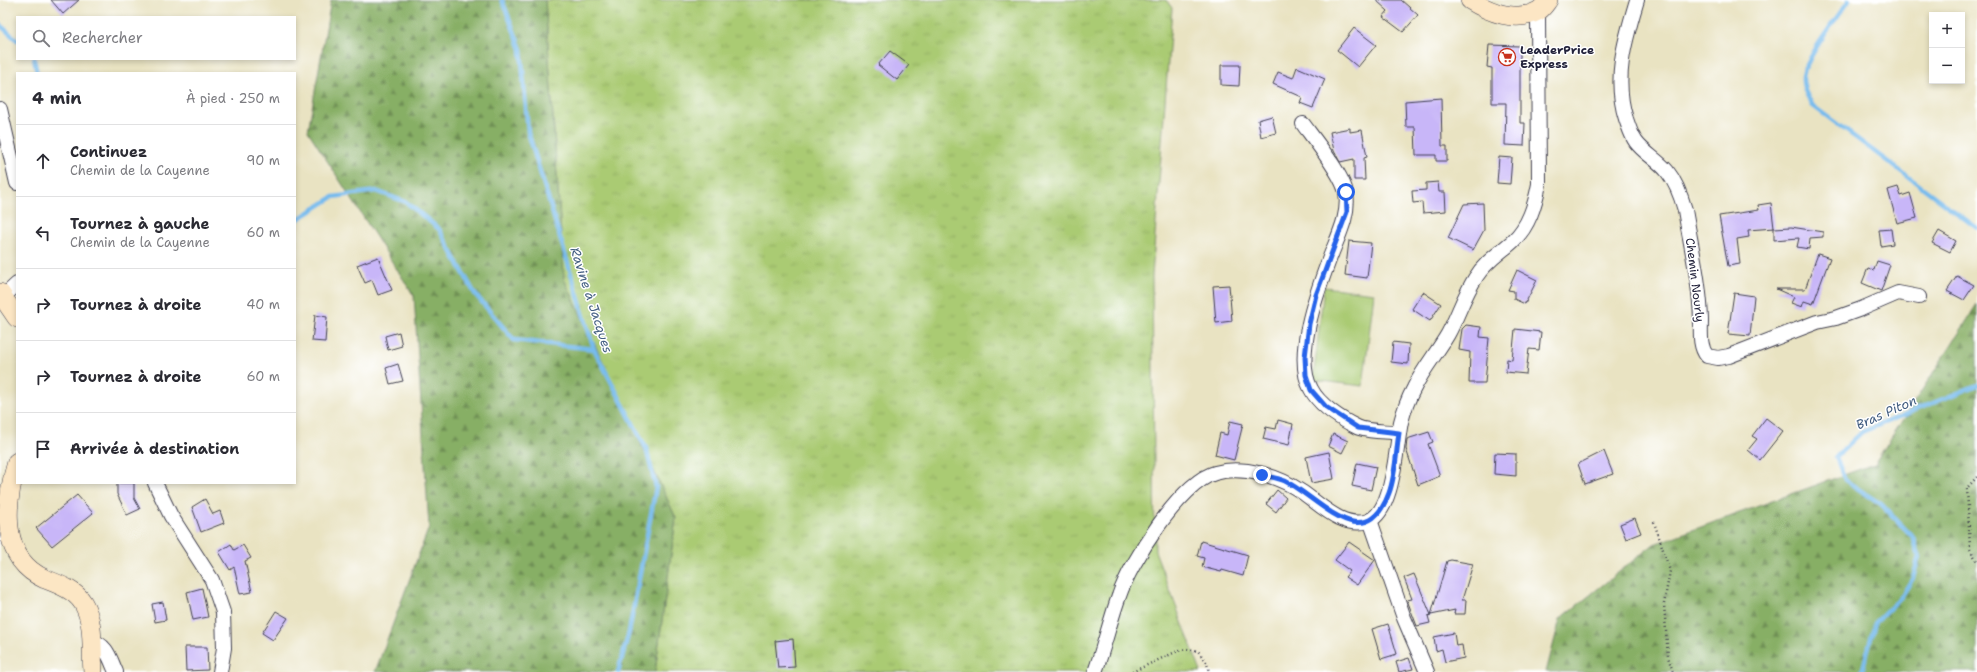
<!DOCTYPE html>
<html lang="fr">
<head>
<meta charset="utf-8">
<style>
	:root { --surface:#fff; --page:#f7f7f7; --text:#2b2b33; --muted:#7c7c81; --line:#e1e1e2 }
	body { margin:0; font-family:"Shantell Sans",sans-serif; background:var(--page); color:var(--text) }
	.controls { position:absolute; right:12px; top:12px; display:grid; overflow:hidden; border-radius:0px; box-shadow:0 2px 6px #0003 }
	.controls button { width:36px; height:36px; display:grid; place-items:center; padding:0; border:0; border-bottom:1px solid var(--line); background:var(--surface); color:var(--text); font:20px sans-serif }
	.stop { position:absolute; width:12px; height:12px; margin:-9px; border:3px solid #2563eb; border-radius:50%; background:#fff }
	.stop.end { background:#2563eb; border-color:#fff; box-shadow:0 1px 4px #0008 }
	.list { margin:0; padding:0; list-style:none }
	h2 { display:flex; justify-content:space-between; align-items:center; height:52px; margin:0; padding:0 16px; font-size:17px }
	h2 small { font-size:13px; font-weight:400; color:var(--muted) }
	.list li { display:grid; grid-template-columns:26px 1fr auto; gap:12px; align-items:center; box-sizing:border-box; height:72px; padding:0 16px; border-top:1px solid var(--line) }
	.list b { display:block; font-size:15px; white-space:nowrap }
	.list p { margin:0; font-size:13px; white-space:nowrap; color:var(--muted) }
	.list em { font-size:13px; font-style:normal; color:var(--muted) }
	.icon { flex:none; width:22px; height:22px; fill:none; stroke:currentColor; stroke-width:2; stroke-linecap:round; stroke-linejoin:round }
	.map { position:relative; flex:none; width:1977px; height:672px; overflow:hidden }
	.search { position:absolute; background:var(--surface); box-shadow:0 2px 6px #0003; left:16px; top:16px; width:280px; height:44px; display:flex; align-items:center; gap:10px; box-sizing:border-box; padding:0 14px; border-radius:0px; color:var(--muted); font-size:15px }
	.panel { position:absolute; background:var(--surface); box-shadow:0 2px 6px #0003; left:16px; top:72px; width:280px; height:412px; border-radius:0px }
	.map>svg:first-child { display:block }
	.grass { fill:url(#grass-tufts); stroke:#667657 }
	.forest { fill:url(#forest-firs); stroke:#546850 }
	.pitch { fill:#aacb73; stroke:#667657 }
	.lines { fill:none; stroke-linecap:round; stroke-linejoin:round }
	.stream { stroke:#77bbed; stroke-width:4.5 }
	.building { fill:#c8b6f8 }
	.street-casing { stroke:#403f4f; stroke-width:16 }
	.secondary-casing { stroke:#403f4f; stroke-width:20 }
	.path { stroke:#403f4f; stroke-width:2.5; stroke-dasharray:1 3; stroke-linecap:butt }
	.street { stroke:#fff; stroke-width:14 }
	.secondary { stroke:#fce6c4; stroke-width:19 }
	.route { stroke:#2563eb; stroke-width:5 }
	.labels { text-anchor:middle; stroke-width:3; stroke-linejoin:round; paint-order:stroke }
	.poi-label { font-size:12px; font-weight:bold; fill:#22223b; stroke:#fff; text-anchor:start }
	.street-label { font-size:12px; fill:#22223b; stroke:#fff }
	.water-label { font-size:13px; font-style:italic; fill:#445f82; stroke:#fff }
</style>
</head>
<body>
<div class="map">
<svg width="1977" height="672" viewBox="0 0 1977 672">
	<defs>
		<pattern id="grass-tufts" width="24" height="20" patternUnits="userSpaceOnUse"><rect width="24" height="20" fill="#aacb73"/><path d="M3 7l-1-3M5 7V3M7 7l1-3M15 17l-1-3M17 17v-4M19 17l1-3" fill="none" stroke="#92ae64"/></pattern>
		<pattern id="forest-firs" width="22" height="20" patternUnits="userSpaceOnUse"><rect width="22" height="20" fill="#87af65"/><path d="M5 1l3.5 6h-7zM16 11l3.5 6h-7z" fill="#6e8e54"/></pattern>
	</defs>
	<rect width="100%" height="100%" fill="#fff"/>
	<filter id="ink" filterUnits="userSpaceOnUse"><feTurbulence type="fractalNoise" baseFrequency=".025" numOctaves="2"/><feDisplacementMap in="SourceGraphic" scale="8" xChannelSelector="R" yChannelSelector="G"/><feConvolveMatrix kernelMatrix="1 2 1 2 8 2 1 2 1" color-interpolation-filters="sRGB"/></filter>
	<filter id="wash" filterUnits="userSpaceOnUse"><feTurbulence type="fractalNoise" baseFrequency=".012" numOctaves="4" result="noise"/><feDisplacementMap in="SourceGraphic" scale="16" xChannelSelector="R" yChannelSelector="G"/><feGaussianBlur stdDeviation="0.9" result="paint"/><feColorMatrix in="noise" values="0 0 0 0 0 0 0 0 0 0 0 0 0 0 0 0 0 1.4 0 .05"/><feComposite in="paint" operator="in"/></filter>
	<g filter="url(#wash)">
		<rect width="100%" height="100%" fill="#e9e3c2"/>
		<path class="grass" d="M 545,0 L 1166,0 L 1172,8 L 1152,276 L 1155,551 L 1201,672 L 655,672 L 676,518 L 564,279 Z"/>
		<g class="forest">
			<path d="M 331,0 L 545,0 L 564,279 L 676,518 L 655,672 L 375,672 L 429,527 L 414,296 L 308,131 Z"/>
			<path d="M 1977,305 L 1977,672 L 1546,672 L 1560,619 L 1654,544 L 1874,464 Z"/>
		</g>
		<path class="pitch" d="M 1324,287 L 1374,293 L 1363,386 L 1313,380 Z"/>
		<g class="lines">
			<g class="stream">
				<path d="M 502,0 L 521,49 L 528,132 L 594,349 L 646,448 L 656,487 L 629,632 L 618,672"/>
				<path d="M 1849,0 C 1837,18 1806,57 1803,77 C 1802,88 1808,97 1813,106 L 1977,228"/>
				<path d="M 0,25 L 17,40"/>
				<path d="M 34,59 L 37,73"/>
				<path d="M 295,221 L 333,197 L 376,191 L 406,202 L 439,229 L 475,294 L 514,340 L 594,349"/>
				<path d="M 1862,672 L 1875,623 L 1901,597 L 1913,578 L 1919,556 L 1913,537 L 1881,504 L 1845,480 L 1836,457 L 1862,432 L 1977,385"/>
			</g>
		</g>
		<g id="blocks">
			<g class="building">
				<path d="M 51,0 L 79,0 L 63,14 Z"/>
				<path d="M 1376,0 L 1401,0 L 1418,15 L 1403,32 L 1383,17 L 1388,11 Z"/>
				<path d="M 1354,28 L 1376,45 L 1358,67 L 1337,50 Z"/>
				<path d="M 1489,45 L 1520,46 L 1520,123 L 1525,123 L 1524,146 L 1505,145 L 1506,103 L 1492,103 L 1492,68 L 1487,67 Z"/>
				<path d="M 890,51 L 909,65 L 897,80 L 878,65 Z"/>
				<path d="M 1221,65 L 1240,65 L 1239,86 L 1221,85 Z"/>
				<path d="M 1297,67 L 1325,79 L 1313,108 L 1300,103 L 1302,97 L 1273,84 L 1278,72 L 1293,78 Z"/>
				<path d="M 1441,98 L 1442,146 L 1447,146 L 1447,161 L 1436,161 L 1436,155 L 1416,155 L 1415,127 L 1406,127 L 1405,101 Z"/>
				<path d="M 1272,116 L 1276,133 L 1261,137 L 1258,120 Z"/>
				<path d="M 1350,128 L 1350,132 L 1362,130 L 1367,157 L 1364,158 L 1365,180 L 1354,180 L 1354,159 L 1340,162 L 1334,151 L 1330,132 Z"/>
				<path d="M 1499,157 L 1512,158 L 1510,184 L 1497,183 Z"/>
				<path d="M 1438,182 L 1439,192 L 1445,192 L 1446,211 L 1423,213 L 1422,202 L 1413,203 L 1412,191 L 1426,190 L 1426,183 Z"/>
				<path d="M 1898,187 L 1901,196 L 1910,193 L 1917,218 L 1897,223 L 1888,190 Z"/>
				<path d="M 1483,203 L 1484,230 L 1473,250 L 1448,238 L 1464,204 Z"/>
				<path d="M 1771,203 L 1774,228 L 1748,230 L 1749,237 L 1737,239 L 1740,264 L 1728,266 L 1719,216 L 1759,210 L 1758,205 Z"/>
				<path d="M 1791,227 L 1823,232 L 1823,237 L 1810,238 L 1809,249 L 1797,247 L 1799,238 L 1774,240 L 1774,228 Z"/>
				<path d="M 1891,229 L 1893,244 L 1881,246 L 1879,230 Z"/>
				<path d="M 1939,231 L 1956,241 L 1950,252 L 1932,243 Z"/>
				<path d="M 1349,241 L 1371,243 L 1367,278 L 1345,275 Z"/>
				<path d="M 1818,254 L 1830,258 L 1813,304 L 1804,301 L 1802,307 L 1791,303 L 1794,297 L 1776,289 L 1805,289 Z"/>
				<path d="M 378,257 L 392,290 L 378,295 L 372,280 L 365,283 L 357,265 Z"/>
				<path d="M 1877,261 L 1890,265 L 1881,291 L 1862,283 L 1868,268 L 1874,270 Z"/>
				<path d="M 1517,270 L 1537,280 L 1525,304 L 1514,299 L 1514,291 L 1508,290 Z"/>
				<path d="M 1957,276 L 1974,285 L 1964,300 L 1947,291 Z"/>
				<path d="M 1229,285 L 1232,321 L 1216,323 L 1213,286 Z"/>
				<path d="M 1423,292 L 1441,304 L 1430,321 L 1412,309 Z"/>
				<path d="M 1734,293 L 1754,296 L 1750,336 L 1728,334 Z"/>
				<path d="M 315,315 L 327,317 L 325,342 L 312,341 Z"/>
				<path d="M 1466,325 L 1481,327 L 1480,337 L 1489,338 L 1485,383 L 1469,383 L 1470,352 L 1459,350 L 1462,329 Z"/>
				<path d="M 1515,329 L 1541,332 L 1539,350 L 1529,349 L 1526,374 L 1506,372 L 1507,359 L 1512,360 Z"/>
				<path d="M 399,332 L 402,346 L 388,350 L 385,336 Z"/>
				<path d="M 1393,342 L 1409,344 L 1408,364 L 1391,362 Z"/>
				<path d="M 398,364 L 403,381 L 390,384 L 386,368 Z"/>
				<path d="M 1766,418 L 1783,431 L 1760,460 L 1748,450 L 1757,439 L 1752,436 Z"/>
				<path d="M 1278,420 L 1293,424 L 1289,445 L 1263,439 L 1266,427 L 1276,429 Z"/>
				<path d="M 1230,421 L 1243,424 L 1234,460 L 1215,455 L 1220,433 L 1227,435 Z"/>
				<path d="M 1429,432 L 1433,442 L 1428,444 L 1440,476 L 1418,485 L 1406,449 L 1407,439 Z"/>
				<path d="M 1333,434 L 1348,441 L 1342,453 L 1328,446 Z"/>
				<path d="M 1604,451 L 1613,474 L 1585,484 L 1578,464 Z"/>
				<path d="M 1329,452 L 1334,479 L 1311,483 L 1306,457 Z"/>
				<path d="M 1495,453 L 1516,454 L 1516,476 L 1494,474 Z"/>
				<path d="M 1357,463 L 1376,467 L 1371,490 L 1352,486 Z"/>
				<path d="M 117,483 L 134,483 L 134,498 L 140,509 L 127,515 L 117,494 Z"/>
				<path d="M 1277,490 L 1286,498 L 1276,512 L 1266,504 Z"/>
				<path d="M 77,495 L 93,513 L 52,546 L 36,528 Z"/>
				<path d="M 205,499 L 213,514 L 220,511 L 224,523 L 201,532 L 192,507 Z"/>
				<path d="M 1635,518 L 1641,533 L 1626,539 L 1620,524 Z"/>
				<path d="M 1201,541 L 1248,555 L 1243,576 L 1222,570 L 1221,572 L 1202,567 L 1204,558 L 1197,556 Z"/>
				<path d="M 1349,542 L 1375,560 L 1357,585 L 1345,577 L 1350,571 L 1335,560 Z"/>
				<path d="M 231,544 L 234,550 L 243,545 L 251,558 L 245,561 L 252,592 L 240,594 L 234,567 L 230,570 L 219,552 Z"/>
				<path d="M 1451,560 L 1473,564 L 1462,600 L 1466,600 L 1465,614 L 1454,614 L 1455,610 L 1431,615 L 1447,561 Z"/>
				<path d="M 1414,574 L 1431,615 L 1428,616 L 1430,623 L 1417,626 L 1407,600 L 1412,599 L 1404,578 Z"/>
				<path d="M 202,588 L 208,617 L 193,620 L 187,592 Z"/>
				<path d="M 163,602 L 166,620 L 155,622 L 152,604 Z"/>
				<path d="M 276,611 L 288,618 L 273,640 L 262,633 Z"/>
				<path d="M 1388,624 L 1397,654 L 1381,659 L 1372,629 Z"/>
				<path d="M 1454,633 L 1456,646 L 1462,645 L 1464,658 L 1445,662 L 1442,649 L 1436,651 L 1434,637 Z"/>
				<path d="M 793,639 L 795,667 L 778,668 L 775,641 Z"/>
				<path d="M 185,647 L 207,647 L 208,670 L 186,671 Z"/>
				<path d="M 1409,658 L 1413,669 L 1399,672 L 1396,662 Z"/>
			</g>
		</g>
	</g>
	<g filter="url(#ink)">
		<use href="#blocks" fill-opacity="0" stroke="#403f4f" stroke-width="1"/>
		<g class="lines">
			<g class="street-casing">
				<g id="street">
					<path d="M 1637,0 C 1625,40 1613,78 1626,119 C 1629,127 1631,135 1636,142 C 1644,153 1658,160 1667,171 C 1676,182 1681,196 1685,210 C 1691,246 1700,283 1701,320 C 1701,332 1699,346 1707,356 L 1718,358 L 1729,356 L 1817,322 L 1836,318 L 1861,309 L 1898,293 L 1919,297"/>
					<path d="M 0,109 L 17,183"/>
					<path d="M 1303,124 C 1314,139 1343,175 1346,193 C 1350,216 1337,238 1329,260 C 1317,292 1293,357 1311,389 C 1319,405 1341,419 1357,427 C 1367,432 1388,431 1399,433"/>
					<path d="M 3,297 L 17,284"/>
					<path d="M 155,483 L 171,516 L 212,580 L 223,612 L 224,648 L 220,672"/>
					<path d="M 1370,520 L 1404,618 L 1427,672"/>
					<path d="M 91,641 C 107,644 110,659 116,672"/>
					<path d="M 1095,672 C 1104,647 1110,621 1119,596 C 1130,563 1181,482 1215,473 C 1243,465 1279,476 1302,492 C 1321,505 1343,529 1368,521 C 1394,512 1396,445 1401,422 C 1404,410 1408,399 1414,388 C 1423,369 1437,353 1448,334 C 1458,316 1464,295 1476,277 C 1485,262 1500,253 1513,241 C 1529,226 1535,205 1539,184 L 1538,11"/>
				</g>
			</g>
			<g class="secondary-casing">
				<g id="secondary">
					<path d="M 1470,0 C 1489,12 1516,23 1538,11 C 1542,9 1545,4 1548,0"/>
					<path d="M 0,293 L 17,318"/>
					<path d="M 17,462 C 4,506 0,559 45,579 C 58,584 75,590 83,603 C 95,623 91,650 93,672"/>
				</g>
			</g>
			<g class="path">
				<path d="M 1977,477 L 1967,488 L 1970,549 L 1977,561"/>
				<path d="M 1654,522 L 1670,571 L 1664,604 L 1668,657 L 1673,672"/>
				<path d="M 1132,672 L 1180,650 L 1187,649 L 1198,651 L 1207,663 L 1209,672"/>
			</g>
			<use href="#street" class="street"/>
			<use href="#secondary" class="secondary"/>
		</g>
	</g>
	<g class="lines" filter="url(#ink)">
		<path class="route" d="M 1262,475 C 1270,477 1278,478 1285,481 C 1319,498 1365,558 1389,493 C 1396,474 1396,452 1399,433 L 1358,428 L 1326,407 L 1311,390 L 1306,375 L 1305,357 L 1309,324 L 1316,295 L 1347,212 L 1346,192"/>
	</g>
	<defs>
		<g id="supermarket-ring" transform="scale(0.9)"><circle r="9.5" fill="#fff" stroke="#c8321e" stroke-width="1.5"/><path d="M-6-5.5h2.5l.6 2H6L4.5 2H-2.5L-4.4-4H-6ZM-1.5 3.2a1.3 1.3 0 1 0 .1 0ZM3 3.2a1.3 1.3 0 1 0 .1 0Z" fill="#c8321e"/></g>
	</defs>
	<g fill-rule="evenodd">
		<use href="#supermarket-ring" x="1507" y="57"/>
	</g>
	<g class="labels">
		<g class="poi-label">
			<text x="1520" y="54">LeaderPrice<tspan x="1520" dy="14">Express</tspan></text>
		</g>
		<g class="street-label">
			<text transform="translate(1695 280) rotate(83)" y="4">Chemin Nourly</text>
		</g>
		<g class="water-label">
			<text transform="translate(592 300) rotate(72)" y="5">Ravine à Jacques</text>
			<text transform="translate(1886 412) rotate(-24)" y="5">Bras Piton</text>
		</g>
	</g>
</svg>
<div class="controls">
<button>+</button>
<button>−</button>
</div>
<div class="stop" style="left:1346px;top:192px"></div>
<div class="stop end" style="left:1262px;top:475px"></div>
<div class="search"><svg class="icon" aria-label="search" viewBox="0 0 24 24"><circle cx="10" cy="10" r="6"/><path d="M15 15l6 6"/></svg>Rechercher</div>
<section class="panel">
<h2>4 min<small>À pied · 250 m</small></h2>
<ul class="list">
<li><svg class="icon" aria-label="ahead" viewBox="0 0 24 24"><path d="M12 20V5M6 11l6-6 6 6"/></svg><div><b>Continuez</b><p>Chemin de la Cayenne</p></div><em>90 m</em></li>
<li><svg class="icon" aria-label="left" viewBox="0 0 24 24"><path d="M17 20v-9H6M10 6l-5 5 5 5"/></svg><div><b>Tournez à gauche</b><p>Chemin de la Cayenne</p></div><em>60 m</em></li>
<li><svg class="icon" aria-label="right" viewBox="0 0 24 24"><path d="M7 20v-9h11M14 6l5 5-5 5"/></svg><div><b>Tournez à droite</b></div><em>40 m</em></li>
<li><svg class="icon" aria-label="right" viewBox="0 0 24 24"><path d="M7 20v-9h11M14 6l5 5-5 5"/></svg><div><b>Tournez à droite</b></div><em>60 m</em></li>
<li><svg class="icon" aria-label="arrive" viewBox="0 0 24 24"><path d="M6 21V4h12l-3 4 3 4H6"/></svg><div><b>Arrivée à destination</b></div></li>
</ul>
</section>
</div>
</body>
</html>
